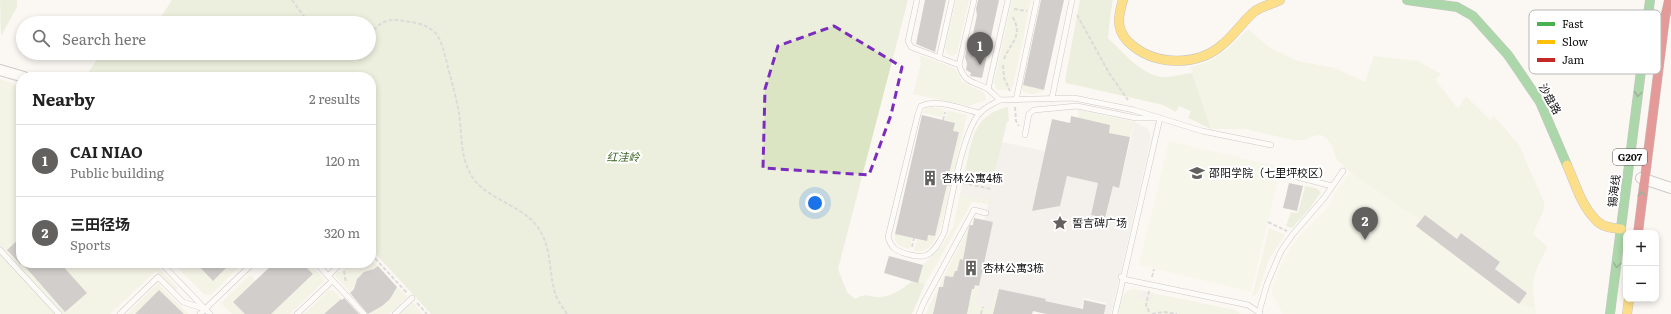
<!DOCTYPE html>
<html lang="en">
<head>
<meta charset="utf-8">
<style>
	:root { --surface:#fff; --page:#f6f6f6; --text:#222; --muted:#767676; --line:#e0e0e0; --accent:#62615f }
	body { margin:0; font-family:Literata,"Noto Sans SC",serif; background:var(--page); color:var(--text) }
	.controls { position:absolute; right:12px; bottom:12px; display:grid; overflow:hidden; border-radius:8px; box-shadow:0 2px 6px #0003 }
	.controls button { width:36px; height:36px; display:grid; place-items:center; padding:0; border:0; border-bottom:1px solid var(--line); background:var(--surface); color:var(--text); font:20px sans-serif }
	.you { position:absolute; left:815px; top:203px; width:14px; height:14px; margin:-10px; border:3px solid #fff; border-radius:50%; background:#1a73e8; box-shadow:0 0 0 6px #1a73e833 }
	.badge { display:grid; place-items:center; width:26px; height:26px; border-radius:50%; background:var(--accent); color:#fff; font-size:13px; font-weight:700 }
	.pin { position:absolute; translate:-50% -33px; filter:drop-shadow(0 1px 2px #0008) }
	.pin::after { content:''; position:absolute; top:21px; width:14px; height:12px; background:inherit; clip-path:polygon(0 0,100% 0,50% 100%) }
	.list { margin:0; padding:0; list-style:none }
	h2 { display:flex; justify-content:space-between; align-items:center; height:52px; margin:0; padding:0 16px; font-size:17px }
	h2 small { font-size:13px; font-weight:400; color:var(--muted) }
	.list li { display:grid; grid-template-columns:26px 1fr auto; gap:12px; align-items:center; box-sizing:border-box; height:72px; padding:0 16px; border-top:1px solid var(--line) }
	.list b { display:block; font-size:15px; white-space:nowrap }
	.list p { margin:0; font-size:13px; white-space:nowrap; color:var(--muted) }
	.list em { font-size:13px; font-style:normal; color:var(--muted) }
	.icon { flex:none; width:22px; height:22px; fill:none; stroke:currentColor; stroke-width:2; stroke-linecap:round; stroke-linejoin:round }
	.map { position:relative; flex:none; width:1671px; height:314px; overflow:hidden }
	.search { position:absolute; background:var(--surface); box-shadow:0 2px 6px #0003; left:16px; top:16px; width:360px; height:44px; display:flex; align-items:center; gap:10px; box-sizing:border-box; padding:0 14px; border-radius:22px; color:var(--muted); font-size:15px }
	.panel { position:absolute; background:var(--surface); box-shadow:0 2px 6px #0003; left:16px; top:72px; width:360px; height:196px; border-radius:16px }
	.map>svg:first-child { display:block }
	.green { fill:#e8efd6 }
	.forest { fill:#dbe5c4 }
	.pitch { fill:#f1f3df }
	.plaza { fill:#ebe6e0 }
	.building { fill:#9f9c9a }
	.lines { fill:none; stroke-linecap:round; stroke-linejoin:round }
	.lane-casing { stroke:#959492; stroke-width:6 }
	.street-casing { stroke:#959492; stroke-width:12 }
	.fast-casing { stroke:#8c8b89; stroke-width:10 }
	.slow-casing { stroke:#8c8b89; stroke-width:10 }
	.jam-casing { stroke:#8c8b89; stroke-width:10 }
	.path { stroke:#b9b8b8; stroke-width:2; stroke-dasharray:4 2; stroke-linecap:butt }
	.lane { stroke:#fefefd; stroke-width:5 }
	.street { stroke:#fefefd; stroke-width:10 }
	.fast { stroke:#4caf50; stroke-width:9 }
	.slow { stroke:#ffc107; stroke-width:9 }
	.jam { stroke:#c62828; stroke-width:9 }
	.oneway { stroke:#2e5f30 }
	.marked { fill:none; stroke:#7b2cbf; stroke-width:3; stroke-dasharray:8 5; stroke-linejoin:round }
	.labels { text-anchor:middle; stroke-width:4; stroke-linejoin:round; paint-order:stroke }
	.shield { fill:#fff; stroke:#575757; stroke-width:1 }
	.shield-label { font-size:10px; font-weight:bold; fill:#0f0f0f }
	.street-label { font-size:11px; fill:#0f0f0f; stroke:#fff }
	.park-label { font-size:11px; font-style:italic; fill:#3a6323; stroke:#fff }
	.poi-label { font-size:11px; fill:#0f0f0f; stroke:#fff; text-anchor:start }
	.key { fill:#fff; stroke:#b7b7b7; stroke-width:1 }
	.key-label { font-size:11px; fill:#0f0f0f }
</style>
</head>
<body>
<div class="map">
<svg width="1671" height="314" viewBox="0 0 1671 314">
	<rect width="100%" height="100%" fill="#fbf8f4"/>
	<g class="green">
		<path d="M 956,0 L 969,0 L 957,53 L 952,56 L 947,53 L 945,47 Z"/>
		<path d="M 1012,0 L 1031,0 L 1013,86 L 1008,90 L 997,90 L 994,83 Z"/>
		<path d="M 1248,29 L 1269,47 L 1298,61 L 1335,68 L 1365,82 L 1374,56 L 1418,61 L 1441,74 L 1435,79 L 1458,109 L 1466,96 L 1490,120 L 1494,116 L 1519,145 L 1544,202 L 1544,209 L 1533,234 L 1548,247 C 1533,274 1531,278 1535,308 L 1519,304 L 1527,293 L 1495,269 L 1500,262 L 1462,233 L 1457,239 L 1425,215 L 1421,221 L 1350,172 L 1337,160 L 1332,146 L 1327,139 L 1321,135 L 1313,136 L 1304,140 L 1293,140 L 1245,129 L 1211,129 L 1192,73 L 1191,67 C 1218,61 1230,47 1248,29 Z"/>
		<path d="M 919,55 L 952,67 L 957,71 L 962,82 L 983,92 L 986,96 L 986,100 L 969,106 L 913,94 L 921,64 Z"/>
		<path d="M 0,79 L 21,87 L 21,263 L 154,263 L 178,288 L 175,291 L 156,271 L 110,314 L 0,314 Z"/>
		<path d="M 1022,85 L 1044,90 C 1039,95 1028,95 1022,91 Z"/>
		<path d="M 931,107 L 944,109 L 942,117 L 923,113 L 925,109 Z"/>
		<path d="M 947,110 L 967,115 L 953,175 L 949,174 L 959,132 L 953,131 L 955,123 L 945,120 Z"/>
		<path d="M 1079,110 L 1135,122 L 1130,137 L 1109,133 L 1110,125 L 1078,118 Z"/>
		<path d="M 947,185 L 950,186 C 946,203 940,258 914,251 L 917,239 L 926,241 L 928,235 L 935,236 Z"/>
		<path d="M 960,195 L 989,200 L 988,204 L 972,202 L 925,284 L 918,283 L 923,265 L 942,246 L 953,227 Z"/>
		<path d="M 970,225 L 963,260 L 960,260 L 957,271 L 955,271 L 953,277 L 945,276 L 943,287 L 938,287 L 933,314 L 926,314 L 929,306 Z"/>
		<path d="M 1269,228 L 1285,235 L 1269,259 L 1258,292 L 1252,297 Z"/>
		<path d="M 895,234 L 912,238 L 910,249 C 902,247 892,244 895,234 Z"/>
		<path d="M 371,259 L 378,266 C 372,271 364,271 358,278 C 354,283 355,288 350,292 L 334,275 L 338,271 L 340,273 L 350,263 L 371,263 Z"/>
		<path d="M 173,263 L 196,263 L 213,281 L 231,263 L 239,263 L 240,266 L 213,293 L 210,295 L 204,294 Z"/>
		<path d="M 302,263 L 309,263 L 325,280 L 290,314 L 271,314 L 313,274 Z"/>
		<path d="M 250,275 L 256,281 L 233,302 L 245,314 L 232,314 L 221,303 Z"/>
		<path d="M 158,283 L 188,314 L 177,314 L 180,310 L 159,290 L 135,314 L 127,314 Z"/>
		<path d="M 975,285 L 979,286 L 975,305 L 991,308 L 995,288 L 999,289 L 993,314 L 967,314 L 972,289 L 974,289 Z"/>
		<path d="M 397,287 L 407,297 L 389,314 L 371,314 L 370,313 L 390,299 Z"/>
		<path d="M 1133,289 L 1235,310 L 1240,314 L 1119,314 C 1121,304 1121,291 1133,289 Z"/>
		<path d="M 329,290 L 334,291 L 341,299 L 324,314 L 304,314 Z"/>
		<path d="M 413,302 L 422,313 L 421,314 L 400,314 Z"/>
	</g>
	<g class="forest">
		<path d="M 0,0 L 17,0 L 17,7 L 1,36 Z"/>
		<path d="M 172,0 L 908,0 L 838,269 L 847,292 L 855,299 C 869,291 870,299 882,297 C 893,295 904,288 912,281 L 925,284 L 912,314 L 431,314 L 371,249 L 371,77 L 85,77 L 96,61 L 108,53 L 369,53 L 369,23 L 157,23 Z"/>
		<path d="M 1080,0 L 1113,0 L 1111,11 L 1108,38 C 1122,51 1138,71 1157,76 C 1167,79 1182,74 1192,73 L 1211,129 L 1188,118 L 1191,111 L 1179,106 L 1176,112 L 1163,105 L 1066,83 L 1065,80 Z"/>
		<path d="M 1008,107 L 1009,121 L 1007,122 L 994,177 L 965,171 C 972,141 972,115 1008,107 Z"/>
		<path d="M 1305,186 L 1316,188 L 1321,192 L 1310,208 L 1292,228 L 1286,226 L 1291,212 L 1298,213 Z"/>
	</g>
	<g class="pitch">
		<path d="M 1169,141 L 1281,167 L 1251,292 L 1139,265 Z"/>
		<path d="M 1350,172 L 1421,221 L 1519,304 L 1535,308 L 1536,314 L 1283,314 L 1272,293 L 1272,289 L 1279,269 L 1291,247 L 1303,232 L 1329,206 L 1333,195 Z"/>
	</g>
	<g class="plaza">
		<path d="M 1135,122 L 1147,128 L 1149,131 L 1151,139 L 1111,314 L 1104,314 L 1106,303 L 1084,298 L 1081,308 L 1045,301 L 1045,299 L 996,288 L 991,309 L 975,305 L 993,222 L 984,220 L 989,200 L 960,195 L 965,171 L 994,177 L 1002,142 L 1045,151 L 1032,211 L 1060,206 L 1067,176 L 1098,183 L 1091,215 L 1105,218 L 1113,186 L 1119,187 Z"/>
		<path d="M 1140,290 L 1153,293 L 1151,301 L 1138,298 Z"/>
	</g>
	<g class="building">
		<path d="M 925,0 L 946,0 L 935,52 L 916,44 Z"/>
		<path d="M 978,0 L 999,0 L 982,78 L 970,76 L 971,73 L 966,70 L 967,64 L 965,57 L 968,44 L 972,39 L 977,15 L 976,9 Z"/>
		<path d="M 1041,0 L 1064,0 L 1044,90 L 1023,85 Z"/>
		<path d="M 922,115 L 955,123 L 953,131 L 959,132 L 949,174 L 952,175 L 950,186 L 947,185 L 935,236 L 928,235 L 927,241 L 895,234 Z"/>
		<path d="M 1071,116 L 1110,125 L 1109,133 L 1130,137 L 1119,188 L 1113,186 L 1105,218 L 1091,215 L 1098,183 L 1067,176 L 1060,206 L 1032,211 L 1052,119 L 1070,123 Z"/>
		<path d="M 1289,183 L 1303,186 L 1297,211 L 1283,208 Z"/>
		<path d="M 1425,215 L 1457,239 L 1461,233 L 1500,262 L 1495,269 L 1527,293 L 1519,304 L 1416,226 Z"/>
		<path d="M 974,218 L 993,222 L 979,286 L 975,285 L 974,289 L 972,289 L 967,314 L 933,314 L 939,287 L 943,287 L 945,276 L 953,277 L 955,271 L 957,271 L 960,259 L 963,260 L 969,227 L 970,225 L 973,225 Z"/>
		<path d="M 21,237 L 21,265 L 7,250 Z"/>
		<path d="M 889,256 L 923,265 L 918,283 L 884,273 Z"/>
		<path d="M 22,263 L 60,263 L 87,293 L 65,312 Z"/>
		<path d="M 196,263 L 231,263 L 213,281 Z"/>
		<path d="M 274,263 L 302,263 L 313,274 L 271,314 L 245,314 L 233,302 Z"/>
		<path d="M 378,266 L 397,287 L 390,299 L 382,306 L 368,314 L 350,293 L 354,289 L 357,279 L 364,272 L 374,269 Z"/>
		<path d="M 999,289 L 1046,299 L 1045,301 L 1083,309 L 1084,300 L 1106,305 L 1104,314 L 1046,314 L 1033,311 L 1032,314 L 993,314 Z"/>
		<path d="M 159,290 L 184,314 L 135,314 Z"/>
		<path d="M 344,298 L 359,314 L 324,314 L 341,299 L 342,300 Z"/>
	</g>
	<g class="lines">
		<g class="lane-casing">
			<g id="lane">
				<path d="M 917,0 L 908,41 L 911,47 L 959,65 C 966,85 972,80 988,89 C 992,92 996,97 1000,100"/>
				<path d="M 939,58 L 952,0"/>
				<path d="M 959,65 L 974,0"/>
				<path d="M 988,89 L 1008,0"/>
				<path d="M 1052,98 L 1072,0"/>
				<path d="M 1016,100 L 1037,0"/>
				<path d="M 979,113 C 961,109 938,98 921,106 L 918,114 L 888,237 C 889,241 891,245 894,248 C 900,253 920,259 927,255 C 935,251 940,241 944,233 C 950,207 963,129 980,113 C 985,107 993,104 1000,100 L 1074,98 L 1134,110 L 1202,131 L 1271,145"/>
				<path d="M 1025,135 L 1029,114 L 1034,110 L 1077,106 L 1136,118 L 1160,118 L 1115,314"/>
				<path d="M 1282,173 L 1332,186"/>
				<path d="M 0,250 L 59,314"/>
				<path d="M 161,263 L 210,314"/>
				<path d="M 316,263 L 364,314"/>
				<path d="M 328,276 L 341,263"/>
				<path d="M 1121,277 L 1123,279 L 1248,305 L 1260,313"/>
				<path d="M 1259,312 L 1267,284 L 1281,251 L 1293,234 L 1324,198 L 1343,171"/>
				<path d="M 120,314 L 158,277 L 183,302 L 205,309"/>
				<path d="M 200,314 L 253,263"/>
				<path d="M 297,314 L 332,281"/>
				<path d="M 395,314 L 412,298"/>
				<path d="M 919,314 L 923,304 L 974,210 L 986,213"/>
			</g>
		</g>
		<g class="street-casing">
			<g id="street">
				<path d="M 0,70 L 24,77"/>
				<path d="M 1641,178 L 1671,188"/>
			</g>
		</g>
		<g class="fast-casing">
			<g id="fast">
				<path d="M 1407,0 L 1457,7 L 1473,16 L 1508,55 L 1540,102 L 1567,165"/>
				<path d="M 1610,314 L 1650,0"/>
			</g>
		</g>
		<g class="slow-casing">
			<g id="slow">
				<path d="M 1123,0 C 1117,19 1116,33 1133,46 C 1158,66 1199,66 1223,44 C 1235,34 1243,21 1255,11 C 1263,6 1272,4 1280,0"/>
				<path d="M 1567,165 C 1575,183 1581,205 1595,219 C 1601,227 1612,228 1621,229"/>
				<path d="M 1627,314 L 1629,299"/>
			</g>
		</g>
		<g class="jam-casing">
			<path id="jam" d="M 1638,233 L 1665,18 L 1669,0"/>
		</g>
		<g class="path">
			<path d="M 292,0 L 309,23"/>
			<path d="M 1014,9 L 1027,11"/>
			<path d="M 1077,15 L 1109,73 L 1128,100"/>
			<path d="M 369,34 C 385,19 388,18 410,22 C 417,23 426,25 432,30 C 441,36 443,50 446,59 C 450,77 456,95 459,113 C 462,133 460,156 471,175 C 485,199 520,204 537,226 C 553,248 548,273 556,296 C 559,303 563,308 567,314"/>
			<path d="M 1004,59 C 1011,42 1024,35 1012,16"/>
			<path d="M 1003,65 L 1004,78 L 1010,91"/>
			<path d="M 1015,107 L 1016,121 L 1019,126"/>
			<path d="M 943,120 L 945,112"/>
			<path d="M 963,183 L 992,189"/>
			<path d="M 1268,222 L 1287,231"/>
			<path d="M 912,247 L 914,238"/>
			<path d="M 371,254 L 407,293"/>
			<path d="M 344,271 L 346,283"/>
			<path d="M 1152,277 L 1154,269"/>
			<path d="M 1149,291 L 1146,305 L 1150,314"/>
			<path d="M 417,303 L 427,314"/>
			<path d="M 981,314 L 983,307"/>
			<path d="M 1152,314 L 1164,312 L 1177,314"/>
		</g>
		<use href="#lane" class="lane"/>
		<use href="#street" class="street"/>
		<use href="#fast" class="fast"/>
		<use href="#slow" class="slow"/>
		<use href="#jam" class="jam"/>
	</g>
	<defs><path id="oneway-chevron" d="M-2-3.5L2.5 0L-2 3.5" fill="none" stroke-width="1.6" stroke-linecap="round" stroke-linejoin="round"/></defs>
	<g class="oneway">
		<use href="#oneway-chevron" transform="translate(1638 94) rotate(97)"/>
		<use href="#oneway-chevron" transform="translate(1642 194) rotate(-83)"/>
		<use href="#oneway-chevron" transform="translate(1617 265) rotate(97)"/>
	</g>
	<path d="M0 0H1671V314H0ZM 834,26 L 902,67 L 891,115 L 869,175 L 763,168 L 765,89 L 778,46 Z" fill="#fbf8f4" fill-opacity=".55" fill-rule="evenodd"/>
	<path class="marked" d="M 834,26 L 902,67 L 891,115 L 869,175 L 763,168 L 765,89 L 778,46 Z"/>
	<defs>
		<g id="university-bare" transform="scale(1.2)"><path d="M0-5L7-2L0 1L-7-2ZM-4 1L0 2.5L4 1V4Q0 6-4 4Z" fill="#62615f" stroke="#fff" stroke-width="2.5" paint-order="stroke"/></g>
		<g id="building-bare" transform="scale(1.2)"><path d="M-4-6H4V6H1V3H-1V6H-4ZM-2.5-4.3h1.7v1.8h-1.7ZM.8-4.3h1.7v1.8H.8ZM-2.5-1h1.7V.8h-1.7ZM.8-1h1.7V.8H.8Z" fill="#62615f" stroke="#fff" stroke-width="2.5" paint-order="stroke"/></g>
		<g id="sight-bare" transform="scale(1.2)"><path d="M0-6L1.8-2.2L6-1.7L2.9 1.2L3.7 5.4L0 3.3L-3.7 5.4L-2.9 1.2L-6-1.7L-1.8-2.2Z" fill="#62615f" stroke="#fff" stroke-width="2.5" paint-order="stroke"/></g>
	</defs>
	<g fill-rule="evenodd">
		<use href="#university-bare" x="1197" y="173"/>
		<use href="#building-bare" x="930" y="178"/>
		<use href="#sight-bare" x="1060" y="223"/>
		<use href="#building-bare" x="971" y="268"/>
	</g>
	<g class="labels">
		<rect class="shield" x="1613" y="149" width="34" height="16" rx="3"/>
		<g class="shield-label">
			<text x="1630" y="161">G207</text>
		</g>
		<g class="street-label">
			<text transform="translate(1550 99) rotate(61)" y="4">沙盘路</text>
			<text transform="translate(1614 191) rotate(-83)" y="4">锡海线</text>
		</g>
		<g class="park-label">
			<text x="623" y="161">红洼岭</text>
		</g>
		<g class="poi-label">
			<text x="1209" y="177">邵阳学院（七里坪校区）</text>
			<text x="942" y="182">杏林公寓4栋</text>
			<text x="1072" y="227">誓言碑广场</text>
			<text x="983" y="272">杏林公寓3栋</text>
		</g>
	</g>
	<rect x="1529" y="10" width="132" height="64" rx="6" class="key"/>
	<rect x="1537" y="22" width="18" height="4" fill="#4caf50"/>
	<rect x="1537" y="40" width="18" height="4" fill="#ffc107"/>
	<rect x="1537" y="58" width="18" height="4" fill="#c62828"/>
	<g class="key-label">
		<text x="1562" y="28">Fast</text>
		<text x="1562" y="46">Slow</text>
		<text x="1562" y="64">Jam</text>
	</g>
</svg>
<div class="controls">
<button>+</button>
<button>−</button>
</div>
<div class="you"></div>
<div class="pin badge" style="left:980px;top:65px">1</div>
<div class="pin badge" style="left:1365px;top:240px">2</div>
<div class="search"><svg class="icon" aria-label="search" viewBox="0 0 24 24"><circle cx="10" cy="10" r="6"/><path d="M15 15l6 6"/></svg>Search here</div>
<section class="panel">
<h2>Nearby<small>2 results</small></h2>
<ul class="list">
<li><span class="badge">1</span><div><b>CAI NIAO</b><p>Public building</p></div><em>120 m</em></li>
<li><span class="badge">2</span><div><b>三田径场</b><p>Sports</p></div><em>320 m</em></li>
</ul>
</section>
</div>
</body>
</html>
